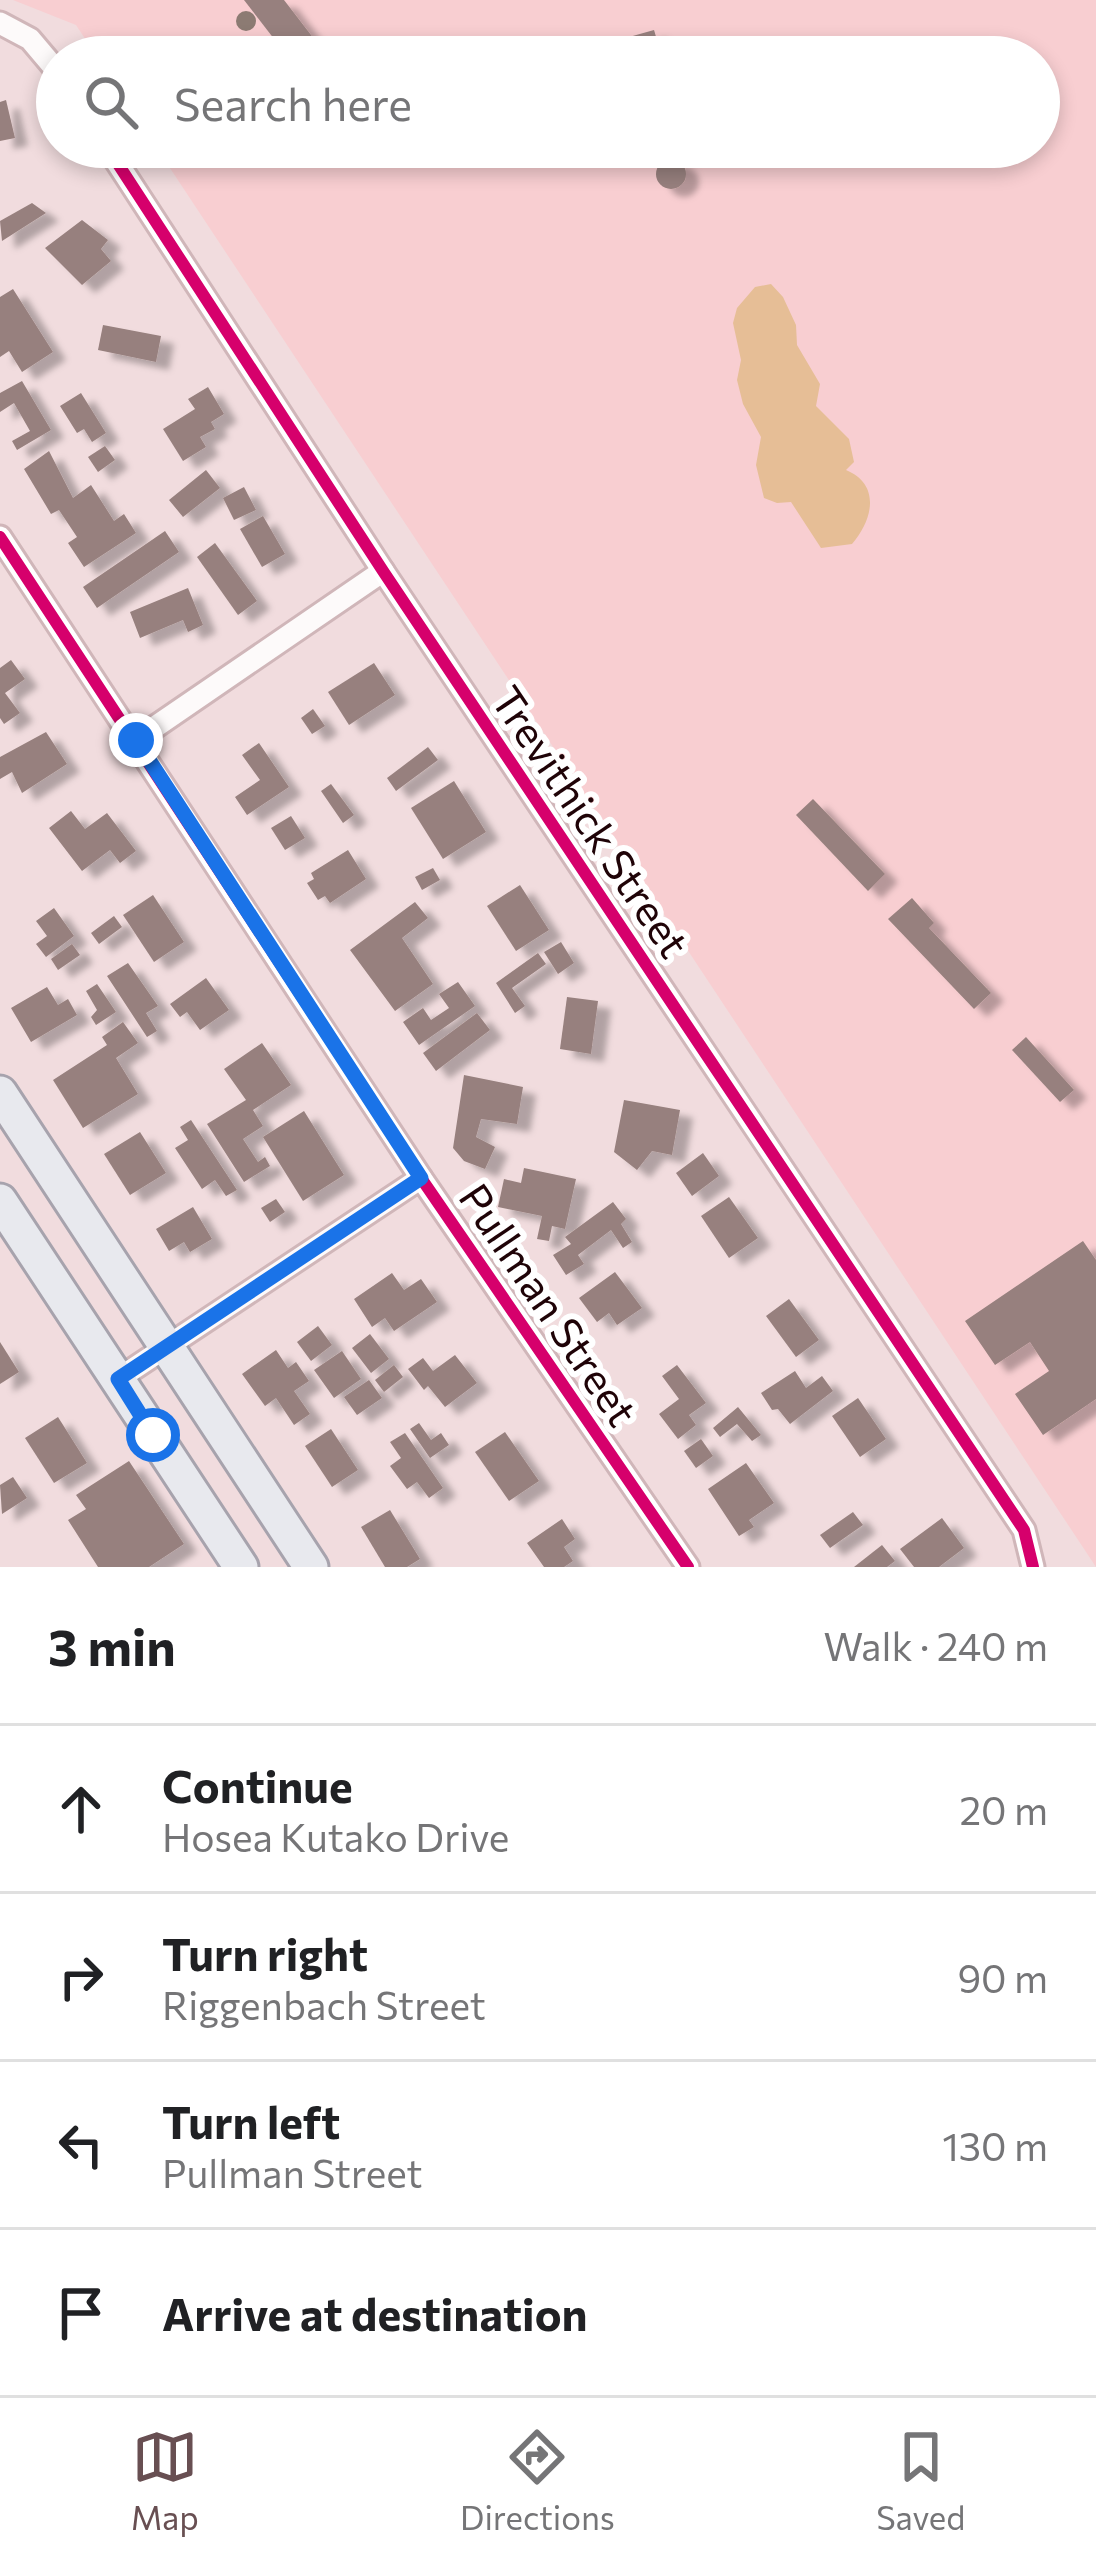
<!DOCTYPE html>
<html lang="en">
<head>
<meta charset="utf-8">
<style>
	:root { --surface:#fff; --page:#f6f6f6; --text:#202124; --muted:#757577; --line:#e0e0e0; --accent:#684f52 }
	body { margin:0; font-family:Commissioner,sans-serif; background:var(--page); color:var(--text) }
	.stop { position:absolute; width:36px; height:36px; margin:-27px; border:9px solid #1a73e8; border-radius:50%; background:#fff }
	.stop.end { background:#1a73e8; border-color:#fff; box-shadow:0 3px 12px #0008 }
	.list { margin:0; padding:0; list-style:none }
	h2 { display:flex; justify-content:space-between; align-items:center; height:156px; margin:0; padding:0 48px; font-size:51px }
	h2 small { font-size:39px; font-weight:400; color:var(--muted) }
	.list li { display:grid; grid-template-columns:78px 1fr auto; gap:36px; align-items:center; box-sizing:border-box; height:168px; padding:0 48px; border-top:3px solid var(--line) }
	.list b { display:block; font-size:45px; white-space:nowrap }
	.list p { margin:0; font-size:39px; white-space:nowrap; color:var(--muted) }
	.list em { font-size:39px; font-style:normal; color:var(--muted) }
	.icon { flex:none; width:66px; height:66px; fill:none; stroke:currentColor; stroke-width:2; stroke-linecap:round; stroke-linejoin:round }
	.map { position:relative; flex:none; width:1096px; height:1567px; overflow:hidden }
	.search { position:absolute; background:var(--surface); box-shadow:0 6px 18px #0003; left:36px; right:36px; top:36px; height:132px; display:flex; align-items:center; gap:30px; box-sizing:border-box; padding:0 42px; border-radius:66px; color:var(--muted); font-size:45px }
	.sheet { height:828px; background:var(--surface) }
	nav { display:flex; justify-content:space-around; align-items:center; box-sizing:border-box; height:168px; border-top:3px solid var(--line); background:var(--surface); font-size:33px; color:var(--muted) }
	nav a { display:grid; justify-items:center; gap:6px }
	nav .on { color:var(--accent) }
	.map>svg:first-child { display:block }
	.built { fill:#f8ced1 }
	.green { fill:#e6be96 }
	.building { fill:#97807e; filter:url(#shadow) }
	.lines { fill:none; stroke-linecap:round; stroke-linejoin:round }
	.street-casing { stroke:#d0b6b9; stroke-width:27 }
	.primary-casing { stroke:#a7a3ad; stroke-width:39 }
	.street { stroke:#fdfafa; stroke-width:21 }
	.primary { stroke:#e8e9ee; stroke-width:33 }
	.cycleway-casing { stroke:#fff; stroke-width:20 }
	.cycleway { stroke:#d6006c; stroke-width:12 }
	.tree { fill:#8c7b73 }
	.route { stroke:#1a73e8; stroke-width:15 }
	.labels { text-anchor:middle; stroke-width:12; stroke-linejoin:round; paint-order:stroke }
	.street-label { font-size:42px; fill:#1f0307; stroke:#fff }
</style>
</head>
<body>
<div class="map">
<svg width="1096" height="1567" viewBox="0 0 1096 1567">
	<defs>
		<filter id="shadow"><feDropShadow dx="13" dy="8" stdDeviation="3" flood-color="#0004"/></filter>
	</defs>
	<rect width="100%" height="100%" fill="#f1dcde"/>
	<path class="built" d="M 13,0 L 1096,0 L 1096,1567 L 156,147 L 1039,147 L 1039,57 L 97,57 L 76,25 Z"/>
	<path class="green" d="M 771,284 L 783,297 L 796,325 L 797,345 L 820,384 L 816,406 L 849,439 L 854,462 L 846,470 C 882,485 872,521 852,544 L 821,548 L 791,502 L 777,503 L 764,498 L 756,465 L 761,437 L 743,404 L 737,380 L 741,360 L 733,323 L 737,308 L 755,287 Z"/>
	<g class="building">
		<path d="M 244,0 L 284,0 L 321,48 L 310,57 L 288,57 Z"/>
		<path d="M 654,30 L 661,53 L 627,57 L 622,39 Z"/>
		<path d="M 6,100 L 15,138 L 0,141 L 0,102 Z"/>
		<circle cx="671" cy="174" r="15"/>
		<path d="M 32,203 L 46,213 L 2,241 L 0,221 Z"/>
		<path d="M 82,220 L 108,240 L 101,249 L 111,261 L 82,285 L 45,248 Z"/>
		<path d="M 13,289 L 53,352 L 22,372 L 9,351 L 0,357 L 0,297 Z"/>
		<path d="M 103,325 L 161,336 L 156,362 L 98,350 Z"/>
		<path d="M 22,381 L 51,430 L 17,450 L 12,441 L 30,431 L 14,403 L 0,412 L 0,393 Z"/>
		<path d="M 208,387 L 224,414 L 211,422 L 215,429 L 200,437 L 206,447 L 183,461 L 163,429 L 195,409 L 188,399 Z"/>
		<path d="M 81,393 L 106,433 L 92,442 L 84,429 L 77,433 L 60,406 Z"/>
		<path d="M 105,446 L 115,460 L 98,472 L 88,457 Z"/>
		<path d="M 49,451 L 73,498 L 91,485 L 114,521 L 124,514 L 136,533 L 84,567 L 68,543 L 77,537 L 59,510 L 51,514 L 24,469 Z"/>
		<path d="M 206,470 L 220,488 L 183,517 L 169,500 Z"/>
		<path d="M 244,487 L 256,510 L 234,520 L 223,498 Z"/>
		<path d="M 263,516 L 285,554 L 262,567 L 240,529 Z"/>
		<path d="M 165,531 L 179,552 L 97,608 L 83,587 Z"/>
		<path d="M 215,543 L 257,601 L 238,615 L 197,557 Z"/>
		<path d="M 188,588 L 203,625 L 188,632 L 183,620 L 140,638 L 130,612 Z"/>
		<path d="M 11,660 L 25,679 L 5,693 L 20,713 L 4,724 L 0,718 L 0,668 Z"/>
		<path d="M 374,663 L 395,695 L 349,725 L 328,692 Z"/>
		<path d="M 313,709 L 325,726 L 312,734 L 301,718 Z"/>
		<path d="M 46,732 L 67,764 L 22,793 L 12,772 L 0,779 L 0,757 Z"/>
		<path d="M 259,743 L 289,787 L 247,815 L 235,797 L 260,780 L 242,755 Z"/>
		<path d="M 428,747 L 438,760 L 396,791 L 387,778 Z"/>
		<path d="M 454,781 L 486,832 L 443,859 L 411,808 Z"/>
		<path d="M 331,784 L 354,815 L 343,823 L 321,791 Z"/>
		<path d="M 813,799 L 885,874 L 868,891 L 796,815 Z"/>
		<path d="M 71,811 L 85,829 L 107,813 L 136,851 L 120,863 L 110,850 L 82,871 L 49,828 Z"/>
		<path d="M 291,816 L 305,838 L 285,850 L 271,828 Z"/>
		<path d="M 348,850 L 366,879 L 330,903 L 325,896 L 318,900 L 307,883 L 314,879 L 311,873 Z"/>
		<path d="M 433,868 L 440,880 L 422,890 L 415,877 Z"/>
		<path d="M 520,885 L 549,930 L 516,951 L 487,906 Z"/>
		<path d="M 153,895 L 184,942 L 154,962 L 123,915 Z"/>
		<path d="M 912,898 L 934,923 L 929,928 L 991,993 L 974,1009 L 888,919 Z"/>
		<path d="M 415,902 L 428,918 L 402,938 L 433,984 L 395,1011 L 350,950 Z"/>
		<path d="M 54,908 L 74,936 L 46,957 L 36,944 L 47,936 L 36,921 Z"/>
		<path d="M 114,916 L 122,927 L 99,944 L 91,933 Z"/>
		<path d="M 561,942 L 574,963 L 558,974 L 544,952 Z"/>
		<path d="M 72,944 L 80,955 L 58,970 L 51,959 Z"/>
		<path d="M 538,953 L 546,964 L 512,988 L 525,1006 L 515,1013 L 496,983 Z"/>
		<path d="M 128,963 L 158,1006 L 146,1013 L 157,1031 L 147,1037 L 107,976 Z"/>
		<path d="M 206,978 L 229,1010 L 200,1030 L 187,1012 L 180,1017 L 170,1004 Z"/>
		<path d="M 458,982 L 475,1006 L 419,1045 L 403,1022 L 423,1008 L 431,1020 L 449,1008 L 439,994 Z"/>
		<path d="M 97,984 L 116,1012 L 96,1025 L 91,1017 L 97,1010 L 86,991 Z"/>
		<path d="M 47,987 L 58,1005 L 68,999 L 77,1015 L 31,1042 L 11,1008 Z"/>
		<path d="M 567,997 L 598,1001 L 591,1054 L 560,1049 Z"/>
		<path d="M 477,1013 L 490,1030 L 436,1071 L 423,1053 Z"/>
		<path d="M 123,1022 L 138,1043 L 116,1058 L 138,1094 L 83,1128 L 53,1080 L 107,1045 L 102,1037 Z"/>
		<path d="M 1026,1037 L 1074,1090 L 1060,1102 L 1012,1050 Z"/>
		<path d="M 262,1043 L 291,1085 L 253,1110 L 263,1126 L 243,1139 L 258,1162 L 265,1157 L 270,1166 L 244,1182 L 207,1124 L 246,1100 L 224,1069 Z"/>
		<path d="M 464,1075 L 523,1087 L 517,1124 L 481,1119 L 476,1137 L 495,1147 L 485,1169 L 464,1161 L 453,1148 Z"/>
		<path d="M 624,1100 L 680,1110 L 672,1155 L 652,1151 L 637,1170 L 614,1152 Z"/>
		<path d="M 304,1111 L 344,1175 L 303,1201 L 263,1137 Z"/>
		<path d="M 191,1120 L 237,1190 L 226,1196 L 215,1180 L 202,1189 L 175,1148 L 188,1140 L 180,1127 Z"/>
		<path d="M 140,1132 L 166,1173 L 130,1195 L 104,1154 Z"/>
		<path d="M 703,1153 L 719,1176 L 692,1196 L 676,1173 Z"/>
		<path d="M 524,1168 L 576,1179 L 565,1229 L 552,1226 L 549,1241 L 537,1239 L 542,1216 L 498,1207 L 504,1179 L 521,1183 Z"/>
		<path d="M 729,1197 L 758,1238 L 729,1258 L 701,1216 Z"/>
		<path d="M 276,1199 L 285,1212 L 270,1222 L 261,1208 Z"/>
		<path d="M 613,1202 L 626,1219 L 621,1224 L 632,1242 L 623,1248 L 611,1230 L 578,1255 L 584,1264 L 566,1275 L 553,1255 L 571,1244 L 565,1237 Z"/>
		<path d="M 193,1207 L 212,1239 L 190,1252 L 184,1242 L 169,1251 L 156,1229 Z"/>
		<path d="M 1083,1241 L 1096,1260 L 1096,1399 L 1043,1435 L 1015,1394 L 1049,1371 L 1030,1342 L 995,1365 L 965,1321 Z"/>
		<path d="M 615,1272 L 642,1308 L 617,1325 L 609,1313 L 597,1322 L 579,1298 Z"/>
		<path d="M 392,1273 L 404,1290 L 421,1279 L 437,1302 L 394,1331 L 385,1318 L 372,1327 L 354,1299 Z"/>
		<path d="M 789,1299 L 819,1340 L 796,1357 L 766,1316 Z"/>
		<path d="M 318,1326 L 332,1345 L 311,1361 L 297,1342 Z"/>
		<path d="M 370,1334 L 389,1359 L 371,1373 L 352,1348 Z"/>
		<path d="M 0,1342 L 19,1372 L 0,1384 Z"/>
		<path d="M 276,1350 L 288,1368 L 296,1362 L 309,1381 L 294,1391 L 310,1414 L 294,1425 L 276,1398 L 265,1406 L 242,1374 Z"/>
		<path d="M 342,1351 L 361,1379 L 334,1398 L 314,1370 Z"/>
		<path d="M 455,1355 L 477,1383 L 445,1407 L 428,1386 L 424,1390 L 408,1369 L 423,1358 L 433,1371 Z"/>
		<path d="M 394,1365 L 403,1377 L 384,1392 L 375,1380 Z"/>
		<path d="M 677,1365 L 706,1403 L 689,1415 L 696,1425 L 678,1439 L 659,1414 L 679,1399 L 662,1376 Z"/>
		<path d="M 795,1371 L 806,1388 L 822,1376 L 833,1391 L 790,1424 L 778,1409 L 772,1410 L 761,1393 Z"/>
		<path d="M 369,1380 L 382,1398 L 357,1415 L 344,1397 Z"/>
		<path d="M 858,1398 L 886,1439 L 860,1457 L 832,1416 Z"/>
		<path d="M 738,1407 L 761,1435 L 752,1441 L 737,1424 L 720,1437 L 713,1428 Z"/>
		<path d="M 58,1417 L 87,1463 L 54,1483 L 25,1438 Z"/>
		<path d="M 419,1423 L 431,1440 L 441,1433 L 449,1445 L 430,1458 L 410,1429 Z"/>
		<path d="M 331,1429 L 358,1470 L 332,1487 L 305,1446 Z"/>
		<path d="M 505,1432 L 539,1481 L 509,1501 L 475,1452 Z"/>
		<path d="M 405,1433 L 443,1488 L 429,1498 L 417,1482 L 407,1489 L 390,1466 L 401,1458 L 390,1442 Z"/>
		<path d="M 701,1439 L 713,1456 L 696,1468 L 684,1451 Z"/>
		<path d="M 129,1461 L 184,1544 L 149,1567 L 98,1567 L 68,1520 L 86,1509 L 76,1495 Z"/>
		<path d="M 746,1463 L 774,1503 L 749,1520 L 754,1527 L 739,1536 L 708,1489 Z"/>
		<path d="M 13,1477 L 27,1498 L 2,1514 L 0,1485 Z"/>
		<path d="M 390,1510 L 420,1559 L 407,1567 L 385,1567 L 361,1527 Z"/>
		<path d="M 853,1512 L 863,1525 L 830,1548 L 820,1535 Z"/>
		<path d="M 942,1518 L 964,1548 L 939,1567 L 914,1567 L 900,1549 Z"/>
		<path d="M 562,1519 L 575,1539 L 564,1547 L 573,1561 L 564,1567 L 544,1567 L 527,1543 Z"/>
		<path d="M 882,1545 L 895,1561 L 887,1567 L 854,1567 Z"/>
	</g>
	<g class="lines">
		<g class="street-casing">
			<g id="street">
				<path d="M 0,23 L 30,39 L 57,71"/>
				<path d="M 107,147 L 383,571 L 1024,1530 L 1033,1567"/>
				<path d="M 0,537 L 421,1178 L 688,1567"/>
				<path d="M 136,740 L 383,571"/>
				<path d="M 118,1379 L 421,1178"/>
			</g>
		</g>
		<g class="primary-casing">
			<g id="primary">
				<path d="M 0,1093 L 311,1567"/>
				<path d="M 0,1201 L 241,1567"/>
			</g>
		</g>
		<use href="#street" class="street"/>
		<use href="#primary" class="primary"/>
		<g class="cycleway-casing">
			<g id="cycleway">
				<path d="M 107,147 L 383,571 L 1024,1530 L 1033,1567"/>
				<path d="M 0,537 L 421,1178 L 688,1567"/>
			</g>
		</g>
		<use href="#cycleway" class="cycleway"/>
	</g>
	<circle class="tree" cx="246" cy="21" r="10"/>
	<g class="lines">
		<path class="route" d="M 136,740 L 421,1178 L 118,1379 L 153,1435"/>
	</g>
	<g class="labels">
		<g class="street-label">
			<text transform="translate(590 822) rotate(56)" y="15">Trevithick Street</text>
			<text transform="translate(548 1305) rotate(56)" y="15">Pullman Street</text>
		</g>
	</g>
</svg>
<div class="stop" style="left:153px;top:1435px"></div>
<div class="stop end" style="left:136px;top:740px"></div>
<div class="search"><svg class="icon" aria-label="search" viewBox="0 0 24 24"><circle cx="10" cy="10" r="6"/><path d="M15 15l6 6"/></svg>Search here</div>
</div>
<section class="sheet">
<h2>3 min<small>Walk · 240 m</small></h2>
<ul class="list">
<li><svg class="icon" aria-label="ahead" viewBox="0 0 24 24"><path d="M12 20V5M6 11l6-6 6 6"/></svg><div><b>Continue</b><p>Hosea Kutako Drive</p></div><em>20 m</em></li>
<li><svg class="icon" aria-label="right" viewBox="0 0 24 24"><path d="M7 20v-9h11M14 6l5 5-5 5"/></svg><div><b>Turn right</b><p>Riggenbach Street</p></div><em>90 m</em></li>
<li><svg class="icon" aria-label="left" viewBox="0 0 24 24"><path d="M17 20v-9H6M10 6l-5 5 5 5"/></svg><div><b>Turn left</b><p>Pullman Street</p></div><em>130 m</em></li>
<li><svg class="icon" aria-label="arrive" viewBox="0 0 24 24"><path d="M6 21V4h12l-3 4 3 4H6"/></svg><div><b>Arrive at destination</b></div></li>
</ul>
</section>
<nav>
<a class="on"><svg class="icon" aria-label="map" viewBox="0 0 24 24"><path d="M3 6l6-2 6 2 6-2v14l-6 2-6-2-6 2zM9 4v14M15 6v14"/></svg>Map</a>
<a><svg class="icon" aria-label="directions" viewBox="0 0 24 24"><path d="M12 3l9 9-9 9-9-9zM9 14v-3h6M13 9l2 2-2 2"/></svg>Directions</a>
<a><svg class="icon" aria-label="saved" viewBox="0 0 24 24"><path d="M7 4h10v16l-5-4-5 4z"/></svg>Saved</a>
</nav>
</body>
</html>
